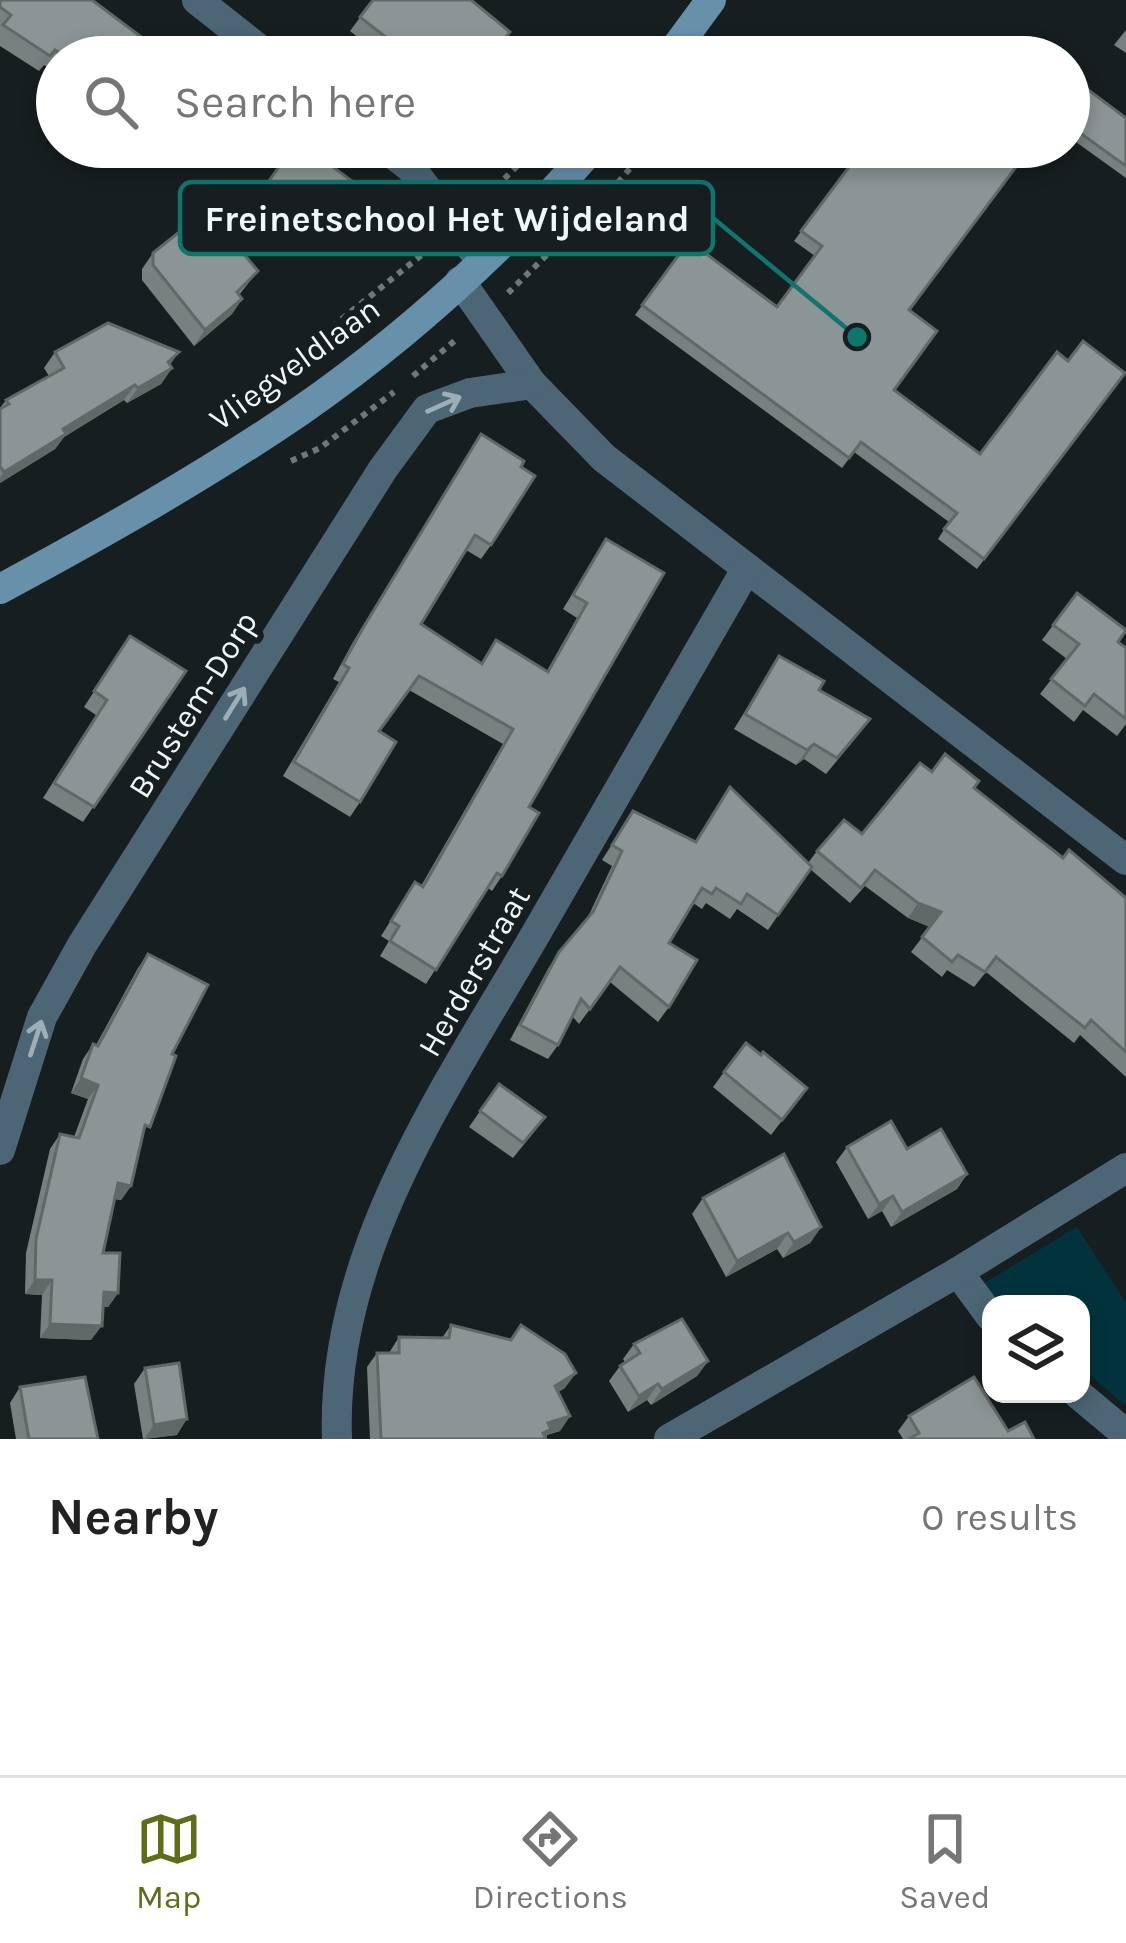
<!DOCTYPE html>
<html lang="en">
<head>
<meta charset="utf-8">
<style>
	:root { --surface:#fff; --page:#f2f2f2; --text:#222; --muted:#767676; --line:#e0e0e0; --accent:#616c19 }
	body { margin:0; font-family:Karla,sans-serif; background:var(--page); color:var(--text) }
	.controls { position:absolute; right:36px; bottom:36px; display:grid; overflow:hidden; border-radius:24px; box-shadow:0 6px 18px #0003 }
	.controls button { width:108px; height:108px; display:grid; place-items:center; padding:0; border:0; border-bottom:3px solid var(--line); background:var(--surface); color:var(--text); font:60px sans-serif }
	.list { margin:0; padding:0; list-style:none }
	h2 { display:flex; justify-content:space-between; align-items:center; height:156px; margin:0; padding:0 48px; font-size:51px }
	h2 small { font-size:39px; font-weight:400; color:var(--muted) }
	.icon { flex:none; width:66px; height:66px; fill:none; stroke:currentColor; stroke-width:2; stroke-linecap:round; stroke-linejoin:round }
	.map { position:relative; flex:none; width:1126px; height:1439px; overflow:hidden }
	.search { position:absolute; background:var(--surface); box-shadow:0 6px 18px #0003; left:36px; right:36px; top:36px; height:132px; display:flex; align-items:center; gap:30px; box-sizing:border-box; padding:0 42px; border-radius:66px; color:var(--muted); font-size:45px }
	.sheet { height:336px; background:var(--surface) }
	nav { display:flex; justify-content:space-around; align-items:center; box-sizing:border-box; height:168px; border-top:3px solid var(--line); background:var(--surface); font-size:33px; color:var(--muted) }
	nav a { display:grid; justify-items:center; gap:6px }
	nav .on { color:var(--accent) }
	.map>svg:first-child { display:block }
	.green { fill:#02333d }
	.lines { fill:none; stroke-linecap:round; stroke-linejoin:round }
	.path { stroke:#707779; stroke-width:6; stroke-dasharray:6 6; stroke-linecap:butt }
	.minor { stroke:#4c6676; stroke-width:30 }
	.secondary { stroke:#6790aa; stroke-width:30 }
	.wall { fill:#788080 }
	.shaded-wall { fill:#616868 }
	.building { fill:#8b9595; stroke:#616868; stroke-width:3 }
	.oneway { stroke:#9eaeb7 }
	.labels { text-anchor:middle; stroke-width:12; stroke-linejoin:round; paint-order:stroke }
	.street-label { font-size:33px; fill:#f1f6f8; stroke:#161e20 }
	.leader { fill:none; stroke:#0f766e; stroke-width:4.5 }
	.callout-dot { fill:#0f766e; stroke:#161e20; stroke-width:4.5 }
	.callout { fill:#161e20; stroke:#0f766e; stroke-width:4.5 }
	.callout-label { font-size:36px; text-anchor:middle; font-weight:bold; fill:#f1f6f8 }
</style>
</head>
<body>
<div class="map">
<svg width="1126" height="1439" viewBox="0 0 1126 1439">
	<rect width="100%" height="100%" fill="#161e20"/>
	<path class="green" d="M 1077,1227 L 1126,1303 L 1126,1406 L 1081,1368 L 1081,1304 L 1004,1304 L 981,1285 Z"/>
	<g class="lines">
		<g class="path">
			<path d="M 479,204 L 536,147"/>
			<path d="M 508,293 L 605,198 L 648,147"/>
			<path d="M 413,376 L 458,338"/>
			<path d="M 252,399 L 343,318 L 429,249"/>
			<path d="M 291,461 L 320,448 L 394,392"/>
		</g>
		<g class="minor">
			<path d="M 197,0 L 269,57"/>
			<path d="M 384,147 L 411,168 L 482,262"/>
			<path d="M 460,281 L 532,384 L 604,458 L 1126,860"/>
			<path d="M 0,1150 L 42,1017 L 82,945 L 383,469 L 427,409 L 470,393 L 532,384"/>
			<path d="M 958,1272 L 991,1317"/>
			<path d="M 1078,1394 L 1126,1434"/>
			<path d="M 337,1439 C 330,1251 448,1086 538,930 C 608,809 677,688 747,568"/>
			<path d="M 669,1439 L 958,1272 L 1126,1168"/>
		</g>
		<g class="secondary">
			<path d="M 669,57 L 711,0"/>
			<path d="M 0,589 C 102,534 205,476 300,411 C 408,336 507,245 593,147"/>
		</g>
	</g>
	<g class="wall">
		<path d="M 0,0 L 168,57 L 57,57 L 57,74 L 44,65 L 39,71 L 0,46 Z"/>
		<path d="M 373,0 L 498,49 L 509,57 L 382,57 L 350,31 Z"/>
		<path d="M 1126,30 L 1126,53 L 1114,45 Z"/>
		<path d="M 1069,80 L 1126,118 L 1126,178 L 1069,137 Z"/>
		<path d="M 293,147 L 356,184 L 326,226 L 318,220 L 293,254 L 244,218 Z"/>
		<path d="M 864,147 L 910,310 L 894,390 L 980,454 L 1068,361 L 1125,373 L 977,569 L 938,539 L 949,522 L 854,452 L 842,468 L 635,315 L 689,241 L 777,307 L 815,256 L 794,241 Z"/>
		<path d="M 200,248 L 258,271 L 239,295 L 242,299 L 232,314 L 194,346 L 142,280 L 142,269 L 153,253 Z"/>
		<path d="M 55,352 L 170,365 L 172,368 L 161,384 L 127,403 L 124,400 L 64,437 L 55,449 L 0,483 L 0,408 L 6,400 L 49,376 L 44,368 Z"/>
		<path d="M 481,434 L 521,467 L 491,545 L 481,559 L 466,550 L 421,624 L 481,663 L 496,640 L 547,671 L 577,618 L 563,609 L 606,539 L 529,807 L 502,876 L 492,891 L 488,888 L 426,984 L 380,956 L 389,941 L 381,936 L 415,882 L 421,886 L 503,744 L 409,690 L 379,731 L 360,802 L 350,817 L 283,776 L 339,682 L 333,679 L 353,642 Z"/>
		<path d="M 1077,593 L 1118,642 L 1126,648 L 1126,724 L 1117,736 L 1083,710 L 1074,722 L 1040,694 L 1067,659 L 1042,640 Z"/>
		<path d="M 130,636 L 186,671 L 83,822 L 43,798 L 96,715 L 84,707 Z"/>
		<path d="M 779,656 L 859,734 L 826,774 L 804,759 L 796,765 L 734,729 Z"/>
		<path d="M 932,772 L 974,788 L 1063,858 L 1126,898 L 1126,1077 L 1080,1035 L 1074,1043 L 986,972 L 974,987 L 947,970 L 942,977 L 911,952 L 930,927 L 908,918 L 865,886 L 850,903 L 810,869 L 768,930 L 737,909 L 730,919 L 706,903 L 702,909 L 693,903 L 669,943 L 669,1007 L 658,1022 L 610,982 L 579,1024 L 572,1016 L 558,1045 L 548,1059 L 510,1040 L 549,967 L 586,921 L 612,866 L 602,860 L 633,811 L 695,842 L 730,787 L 808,863 L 817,851 L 862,834 Z"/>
		<path d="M 148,954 L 172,1054 L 142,1138 L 131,1186 L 121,1200 L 115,1199 L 103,1253 L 118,1293 L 108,1307 L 103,1307 L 91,1340 L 40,1338 L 42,1295 L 25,1294 L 26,1253 L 50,1149 L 60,1134 L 74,1137 L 88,1099 L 71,1093 L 83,1059 L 93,1044 L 96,1045 L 138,968 Z"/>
		<path d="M 761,1055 L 807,1088 L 771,1135 L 713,1087 L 724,1072 Z"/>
		<path d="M 499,1084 L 534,1132 L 513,1158 L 469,1127 Z"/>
		<path d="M 847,1147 L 907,1149 L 967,1174 L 957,1189 L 891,1227 L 882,1211 L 868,1219 L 836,1162 Z"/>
		<path d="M 703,1198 L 821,1227 L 810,1243 L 783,1258 L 777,1249 L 726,1277 L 692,1214 Z"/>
		<path d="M 451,1325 L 565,1388 L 558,1392 L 570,1416 L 560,1431 L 547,1435 L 546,1439 L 370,1439 L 367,1367 L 377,1353 L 389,1353 L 399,1337 L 442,1338 Z"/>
		<path d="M 634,1344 L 708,1361 L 697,1376 L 651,1405 L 647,1400 L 628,1412 L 609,1381 L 620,1366 L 625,1362 L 623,1359 Z"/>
		<path d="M 145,1368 L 177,1435 L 143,1439 L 134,1384 Z"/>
		<path d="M 20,1387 L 98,1439 L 16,1439 L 10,1403 Z"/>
		<path d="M 909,1416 L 1008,1431 L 1034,1439 L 903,1439 L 898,1431 Z"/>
	</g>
	<g class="shaded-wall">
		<path d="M 242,299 L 232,314 L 194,346 L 205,330 Z"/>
		<path d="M 179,352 L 168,368 L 172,368 L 161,384 L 127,403 L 138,388 Z"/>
		<path d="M 135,385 L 124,400 L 64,437 L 55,449 L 0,483 L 0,478 L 4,472 L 63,429 Z"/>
		<path d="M 814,744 L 804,759 L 796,765 L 807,750 Z"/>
		<path d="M 918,903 L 941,912 L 930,927 L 908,918 Z"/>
		<path d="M 81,1078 L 98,1085 L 88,1099 L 71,1093 Z"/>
		<path d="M 967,1174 L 957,1189 L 891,1227 L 902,1212 Z"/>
		<path d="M 118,1183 L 131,1186 L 121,1200 L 108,1198 Z"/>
		<path d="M 893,1196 L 882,1211 L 868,1219 L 879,1204 Z"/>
		<path d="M 821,1227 L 810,1243 L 783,1258 L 794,1242 Z"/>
		<path d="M 788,1233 L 777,1249 L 726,1277 L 737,1261 Z"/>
		<path d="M 35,1280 L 52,1280 L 42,1295 L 25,1294 Z"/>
		<path d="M 104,1292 L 118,1293 L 108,1307 L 93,1307 Z"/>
		<path d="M 50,1324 L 102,1326 L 91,1340 L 40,1338 Z"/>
		<path d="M 708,1361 L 697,1376 L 651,1405 L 662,1389 Z"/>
		<path d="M 576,1373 L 565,1388 L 545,1400 L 555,1386 Z"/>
		<path d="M 658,1384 L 647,1400 L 628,1412 L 639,1396 Z"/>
		<path d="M 570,1416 L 560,1431 L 547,1435 L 544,1439 L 541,1437 L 548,1423 Z"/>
		<path d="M 187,1419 L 177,1435 L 144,1439 L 154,1425 Z"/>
	</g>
	<g class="building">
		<path d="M 0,0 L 92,0 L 168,57 L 66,57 L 55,50 L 50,56 L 3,25 L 11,15 L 0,7 Z"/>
		<path d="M 373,0 L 471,0 L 510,32 L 497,49 L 509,57 L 411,57 L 360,17 Z"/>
		<path d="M 1071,77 L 1126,118 L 1126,166 L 1069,125 L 1069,80 Z"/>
		<path d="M 293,147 L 306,147 L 356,184 L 337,210 L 329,204 L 303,239 L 254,202 Z"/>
		<path d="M 864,147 L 998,147 L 1019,163 L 909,310 L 937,331 L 894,390 L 980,454 L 1057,352 L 1068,361 L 1083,341 L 1125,373 L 984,559 L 944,529 L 957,513 L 861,442 L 849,458 L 642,305 L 689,241 L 777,307 L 822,246 L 801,231 Z"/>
		<path d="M 222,228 L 258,271 L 237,292 L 242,299 L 205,330 L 153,265 L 153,253 L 178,233 L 200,248 Z"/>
		<path d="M 108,323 L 179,352 L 168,362 L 172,368 L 138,388 L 135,385 L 63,429 L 66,434 L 4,472 L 0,466 L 0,409 L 9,404 L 6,400 L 64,368 L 55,352 Z"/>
		<path d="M 481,434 L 524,461 L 521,467 L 535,476 L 491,545 L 475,535 L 421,624 L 482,664 L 496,640 L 548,672 L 587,603 L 573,595 L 606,539 L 664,573 L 529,807 L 539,813 L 502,876 L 497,873 L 436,970 L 390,941 L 399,926 L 391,921 L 415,882 L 423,887 L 513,729 L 419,676 L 379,731 L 396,742 L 360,802 L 294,762 L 349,668 L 343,664 L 363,628 Z"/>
		<path d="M 1077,593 L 1126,630 L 1118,642 L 1126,648 L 1126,719 L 1094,694 L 1085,706 L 1051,679 L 1079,644 L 1053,625 Z"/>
		<path d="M 130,636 L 186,671 L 94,807 L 54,783 L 107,700 L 94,691 Z"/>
		<path d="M 779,656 L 824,681 L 819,690 L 870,719 L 837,758 L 814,744 L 807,750 L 745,714 Z"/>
		<path d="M 945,754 L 979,781 L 974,788 L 1063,858 L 1069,850 L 1126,898 L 1126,1052 L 1091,1020 L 1085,1028 L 996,957 L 985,972 L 958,955 L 952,962 L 922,937 L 941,912 L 918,903 L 875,870 L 861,888 L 817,851 L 844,820 L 862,834 L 920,763 L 932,772 Z"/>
		<path d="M 730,787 L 812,867 L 778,915 L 747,894 L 741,904 L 716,888 L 712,894 L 702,888 L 669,943 L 697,960 L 669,1007 L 620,967 L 590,1009 L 581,999 L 558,1045 L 520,1025 L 559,952 L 593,912 L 622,851 L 612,845 L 633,811 L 696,842 Z"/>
		<path d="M 148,954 L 208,985 L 172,1054 L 176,1056 L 150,1127 L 145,1125 L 131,1186 L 118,1183 L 103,1253 L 120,1253 L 118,1293 L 104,1292 L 102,1326 L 50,1324 L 52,1280 L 35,1280 L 36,1239 L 60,1134 L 79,1138 L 98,1085 L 81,1078 L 93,1044 L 98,1046 Z"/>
		<path d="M 746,1043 L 761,1055 L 763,1052 L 807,1088 L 782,1120 L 724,1072 Z"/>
		<path d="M 499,1084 L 545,1117 L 523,1143 L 480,1111 Z"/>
		<path d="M 891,1121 L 907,1149 L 941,1129 L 967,1174 L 902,1212 L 893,1196 L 879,1204 L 847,1147 Z"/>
		<path d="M 784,1154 L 821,1227 L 794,1242 L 788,1233 L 737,1261 L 703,1198 Z"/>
		<path d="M 682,1319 L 708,1361 L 662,1389 L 658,1384 L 639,1396 L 620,1366 L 640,1353 L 634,1344 Z"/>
		<path d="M 451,1325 L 511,1340 L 521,1325 L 565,1354 L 576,1373 L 555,1386 L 570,1416 L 548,1423 L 551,1429 L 543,1433 L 546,1439 L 381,1439 L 377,1353 L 399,1353 L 399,1337 L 449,1338 Z"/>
		<path d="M 179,1363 L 187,1419 L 154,1425 L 145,1368 Z"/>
		<path d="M 85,1377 L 98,1439 L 29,1439 L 20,1387 Z"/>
		<path d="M 974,1377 L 1008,1431 L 1025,1422 L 1034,1439 L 909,1439 L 919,1433 L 909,1416 Z"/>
	</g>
	<defs><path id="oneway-shaft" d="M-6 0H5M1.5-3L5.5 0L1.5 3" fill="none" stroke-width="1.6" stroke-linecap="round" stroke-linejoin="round" transform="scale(3)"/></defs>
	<g class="oneway">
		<use href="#oneway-shaft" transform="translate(444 404) rotate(-24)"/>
		<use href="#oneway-shaft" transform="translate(235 703) rotate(-58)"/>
		<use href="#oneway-shaft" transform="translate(36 1038) rotate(-72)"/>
	</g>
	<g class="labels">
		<g class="street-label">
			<text transform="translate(294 363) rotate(-36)" y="12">Vliegveldlaan</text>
			<text transform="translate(192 704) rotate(-58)" y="12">Brustem-Dorp</text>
			<text transform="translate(473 971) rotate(-60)" y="12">Herderstraat</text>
		</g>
	</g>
	<path class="leader" d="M857 337L713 218"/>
	<circle class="callout-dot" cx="857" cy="337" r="12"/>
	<rect class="callout" x="180" y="182" width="533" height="72" rx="12"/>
	<g class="callout-label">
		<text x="447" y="231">Freinetschool Het Wijdeland</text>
	</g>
</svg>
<div class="controls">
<button><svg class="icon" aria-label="layers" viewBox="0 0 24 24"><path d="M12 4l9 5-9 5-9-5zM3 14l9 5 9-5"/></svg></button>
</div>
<div class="search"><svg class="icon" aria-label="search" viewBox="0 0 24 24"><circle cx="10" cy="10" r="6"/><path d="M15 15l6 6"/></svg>Search here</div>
</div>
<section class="sheet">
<h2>Nearby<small>0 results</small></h2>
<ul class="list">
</ul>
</section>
<nav>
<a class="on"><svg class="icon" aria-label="map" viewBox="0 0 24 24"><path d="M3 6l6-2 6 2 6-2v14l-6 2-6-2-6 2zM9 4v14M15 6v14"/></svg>Map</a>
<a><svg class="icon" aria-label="directions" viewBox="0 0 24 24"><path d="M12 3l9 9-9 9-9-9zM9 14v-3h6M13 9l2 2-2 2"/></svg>Directions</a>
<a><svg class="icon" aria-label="saved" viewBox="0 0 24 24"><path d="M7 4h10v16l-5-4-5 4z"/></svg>Saved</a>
</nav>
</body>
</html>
